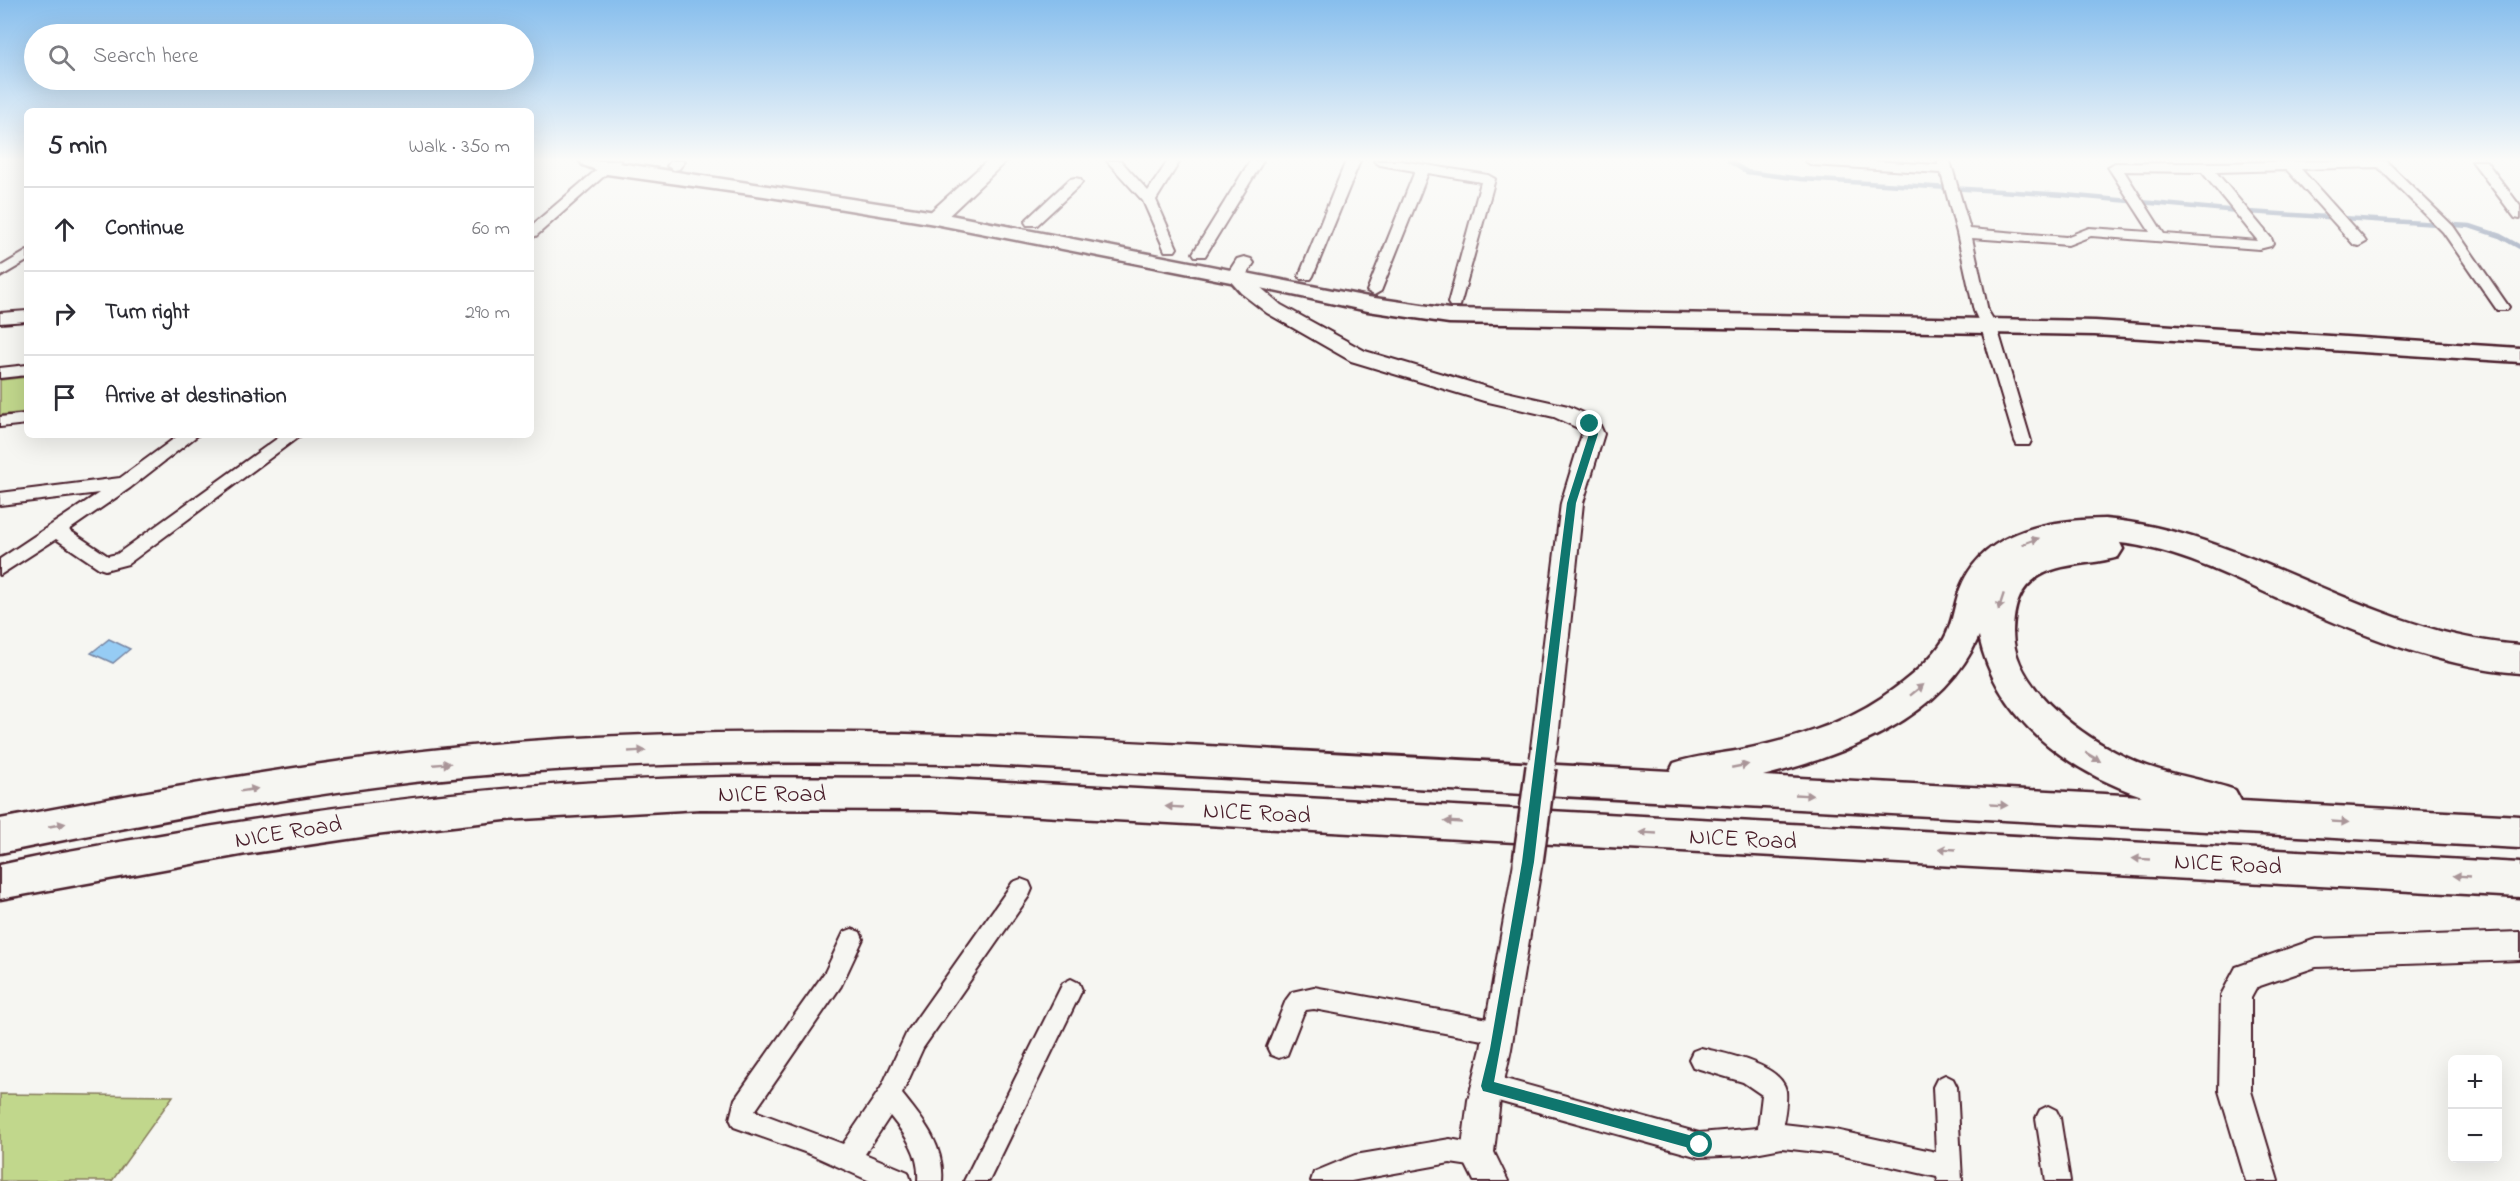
<!DOCTYPE html>
<html lang="en">
<head>
<meta charset="utf-8">
<style>
	:root { --surface:#fff; --page:#f2f2f3; --text:#2b2b33; --muted:#7c7c81; --line:#e1e1e2 }
	body { margin:0; font-family:"Indie Flower",sans-serif; background:var(--page); color:var(--text) }
	.controls { position:absolute; right:18px; bottom:18px; display:grid; overflow:hidden; border-radius:9px; box-shadow:0 6px 24px #0002 }
	.controls button { width:54px; height:54px; display:grid; place-items:center; padding:0; border:0; border-bottom:2px solid var(--line); background:var(--surface); color:var(--text); font:30px sans-serif }
	.stop { position:absolute; width:18px; height:18px; margin:-14px; border:4px solid #0f766e; border-radius:50%; background:#fff }
	.stop.end { background:#0f766e; border-color:#fff; box-shadow:0 2px 6px #0008 }
	.list { margin:0; padding:0; list-style:none }
	h2 { display:flex; justify-content:space-between; align-items:center; height:78px; margin:0; padding:0 24px; font-size:26px }
	h2 small { font-size:20px; font-weight:400; color:var(--muted) }
	.list li { display:grid; grid-template-columns:39px 1fr auto; gap:18px; align-items:center; box-sizing:border-box; height:84px; padding:0 24px; border-top:2px solid var(--line) }
	.list b { display:block; font-size:22px; white-space:nowrap }
	.list em { font-size:20px; font-style:normal; color:var(--muted) }
	.icon { flex:none; width:33px; height:33px; fill:none; stroke:currentColor; stroke-width:2; stroke-linecap:round; stroke-linejoin:round }
	.map { position:relative; flex:none; width:2520px; height:1181px; overflow:hidden }
	.search { position:absolute; background:var(--surface); box-shadow:0 6px 24px #0002; left:24px; top:24px; width:510px; height:66px; display:flex; align-items:center; gap:15px; box-sizing:border-box; padding:0 21px; border-radius:33px; color:var(--muted); font-size:22px }
	.panel { position:absolute; background:var(--surface); box-shadow:0 6px 24px #0002; left:24px; top:108px; width:510px; height:330px; border-radius:9px }
	.map>svg:first-child { display:block }
	.green { fill:#c1d78c; stroke:#867b5c; stroke-width:1.5 }
	.water { fill:#96ccf4; stroke:#7887a4; stroke-width:1.5 }
	.lines { fill:none; stroke-linecap:round; stroke-linejoin:round }
	.stream { stroke:#7887a4; stroke-width:4.5 }
	.minor-casing { stroke:#4a1f2b; stroke-width:4 }
	.tertiary-casing { stroke:#4a1f2b; stroke-width:4 }
	.secondary-casing { stroke:#4a1f2b; stroke-width:5 }
	.motorway-casing { stroke:#4a1f2b; stroke-width:5 }
	.minor { fill:#f6f6f2; fill-rule:evenodd }
	.tertiary { fill:#f6f6f2; fill-rule:evenodd }
	.secondary { fill:#f6f6f2; fill-rule:evenodd }
	.motorway { fill:#f6f6f2; fill-rule:evenodd }
	.tertiary-bridge-far1-casing { stroke:#4a1f2b; stroke-width:28; stroke-linecap:butt }
	.tertiary-bridge-casing { stroke:#4a1f2b; stroke-width:34; stroke-linecap:butt }
	.tertiary-bridge-far1 { stroke:#f6f6f2; stroke-width:24 }
	.tertiary-bridge { stroke:#f6f6f2; stroke-width:29 }
	.oneway { fill:#a99598 }
	.route { fill:#0f766e }
	.labels { text-anchor:middle; stroke-width:4.5; stroke-linejoin:round; paint-order:stroke }
	.street-label { font-size:24px; fill:#4a1f2b; stroke:#f6f6f2 }
</style>
</head>
<body>
<div class="map">
<svg width="2520" height="1181" viewBox="0 0 2520 1181">
	<rect width="100%" height="100%" fill="#f6f6f2"/>
	<filter id="ink" filterUnits="userSpaceOnUse"><feTurbulence type="fractalNoise" baseFrequency=".0167" numOctaves="2"/><feDisplacementMap in="SourceGraphic" scale="12" xChannelSelector="R" yChannelSelector="G"/><feConvolveMatrix kernelMatrix="1 2 1 2 8 2 1 2 1" color-interpolation-filters="sRGB"/></filter>
	<g filter="url(#ink)">
		<g class="green">
			<path d="M 27,377 L 27,412 L 0,415 L 0,380 Z"/>
			<path d="M 0,1094 L 173,1096 L 112,1181 L 0,1181 Z"/>
		</g>
		<path class="water" d="M 109,639 L 130,649 L 113,663 L 91,653 Z"/>
		<g class="lines">
			<path class="stream" d="M 1729,161 L 1747,172 L 1801,179 L 2065,195 L 2249,212 L 2470,226 L 2500,236 L 2520,247"/>
			<g class="minor-casing">
				<g id="minor">
					<path d="M 607,161 L 621,161 L 536,236 L 531,237 L 531,226 Z"/>
					<path d="M 671,161 L 685,161 L 679,169 L 674,170 L 667,166 Z"/>
					<path d="M 1107,161 L 1121,161 L 1148,191 L 1168,161 L 1180,161 L 1156,200 L 1177,248 L 1175,251 L 1165,251 L 1143,201 Z"/>
					<path d="M 1250,161 L 1263,161 L 1205,256 L 1195,256 L 1193,253 Z"/>
					<path d="M 1346,161 L 1360,161 L 1313,276 L 1311,279 L 1301,279 L 1299,276 Z"/>
					<path d="M 1374,161 L 1401,161 L 1488,175 L 1495,179 L 1460,306 L 1450,306 L 1448,303 L 1481,182 L 1428,173 L 1381,291 L 1374,295 L 1367,291 L 1415,171 L 1380,165 Z"/>
					<path d="M 1805,161 L 1872,161 L 1938,165 L 1938,161 L 1950,161 L 1970,229 L 2066,237 L 2089,228 L 2150,232 L 2108,167 L 2115,163 C 2208,164 2294,161 2386,161 L 2453,226 L 2509,307 L 2507,310 L 2497,310 L 2443,232 L 2378,167 L 2301,169 L 2364,239 L 2366,242 L 2359,246 L 2354,245 L 2287,170 L 2216,172 L 2271,238 L 2273,243 L 2271,246 L 2259,249 L 2091,236 L 2068,245 L 1972,238 L 1988,311 L 1996,324 L 2031,441 L 2029,445 L 2017,445 L 2015,441 L 1980,324 L 1974,311 L 1957,233 L 1941,173 L 1812,165 ZM 2124,171 L 2202,172 L 2258,241 L 2164,234 Z"/>
					<path d="M 2472,161 L 2486,161 L 2520,206 L 2520,219 L 2515,218 Z"/>
					<path d="M 1075,178 L 1080,179 L 1082,182 L 1080,185 L 1037,225 L 1027,225 L 1025,222 L 1027,219 L 1070,179 Z"/>
					<path d="M 27,251 L 27,261 L 0,277 L 0,267 Z"/>
					<path d="M 27,311 L 27,321 L 0,323 L 0,313 Z"/>
					<path d="M 27,365 L 27,375 L 0,378 L 0,368 Z"/>
					<path d="M 27,414 L 27,424 L 0,427 L 0,417 Z"/>
					<path d="M 179,435 L 198,435 L 130,488 L 69,530 L 108,556 L 117,554 L 282,435 L 301,435 L 128,564 L 105,570 L 99,568 L 56,539 L 0,575 L 0,559 L 99,493 L 0,505 L 0,493 L 120,478 Z"/>
					<path d="M 1021,879 L 1029,882 L 1032,889 L 1029,896 L 923,1048 L 902,1094 C 923,1120 945,1146 942,1181 L 918,1181 C 920,1154 906,1136 890,1116 L 865,1154 L 908,1172 L 911,1181 L 870,1181 L 810,1154 L 734,1127 L 730,1119 L 735,1099 L 825,972 L 844,932 L 852,929 L 860,932 L 863,939 L 841,986 L 755,1111 L 843,1144 L 881,1088 L 907,1032 L 1013,882 Z"/>
					<path d="M 1071,979 L 1079,983 L 1082,990 L 989,1181 L 964,1181 L 1063,983 Z"/>
					<path d="M 1314,987 L 1499,1021 L 1507,1024 L 1510,1032 L 1507,1040 L 1499,1043 L 1314,1009 L 1306,1010 L 1303,1014 L 1287,1055 L 1279,1058 L 1271,1055 L 1267,1047 L 1286,1000 L 1292,992 Z"/>
					<path d="M 1701,1048 C 1723,1053 1782,1064 1786,1091 C 1787,1102 1785,1113 1783,1124 L 1835,1130 L 1936,1152 L 1933,1087 L 1937,1079 L 1945,1075 L 1953,1079 L 1957,1087 L 1962,1181 L 1938,1181 L 1937,1177 L 1835,1154 L 1782,1148 L 1744,1155 L 1699,1157 L 1487,1098 L 1479,1094 L 1475,1086 L 1479,1078 L 1487,1074 L 1699,1133 L 1758,1128 L 1762,1095 L 1743,1082 L 1693,1067 L 1689,1059 L 1693,1051 Z"/>
					<path d="M 2048,1106 L 2056,1110 L 2060,1118 L 2070,1181 L 2046,1181 L 2036,1118 L 2040,1110 Z"/>
					<path d="M 1450,1139 L 1486,1146 L 1489,1155 L 1486,1164 L 1477,1167 L 1450,1163 L 1351,1181 L 1311,1181 L 1314,1172 L 1355,1155 Z"/>
				</g>
			</g>
			<g class="tertiary-casing">
				<g id="tertiary">
					<path d="M 987,161 L 1006,161 L 942,222 L 928,222 L 926,218 L 928,214 Z"/>
					<path d="M 1244,257 L 1251,259 L 1254,263 L 1246,275 L 1281,305 L 1365,351 L 1493,389 L 1568,406 L 1597,419 L 1604,434 L 1583,503 L 1557,748 L 1553,756 L 1544,759 L 1535,756 L 1531,748 L 1561,503 L 1582,434 L 1580,429 L 1554,417 L 1484,401 L 1351,361 L 1267,313 L 1241,293 L 1226,276 L 1237,259 Z"/>
					<path d="M 1528,850 L 1538,853 L 1542,862 L 1511,1049 L 1500,1100 L 1494,1152 L 1508,1181 L 1474,1181 L 1461,1155 L 1468,1100 L 1481,1049 L 1514,862 L 1518,853 Z"/>
					<path d="M 2520,932 L 2520,960 L 2316,967 L 2257,987 L 2251,998 L 2251,1091 L 2278,1181 L 2246,1181 L 2219,1091 L 2221,995 L 2236,967 L 2316,939 Z"/>
				</g>
			</g>
			<g class="secondary-casing">
				<path id="secondary" d="M 580,161 L 606,161 L 935,212 L 1368,297 L 1449,309 L 2095,321 L 2520,348 L 2520,362 L 2095,335 L 1449,323 L 1368,311 L 1236,283 L 935,224 L 764,196 L 607,174 L 583,165 Z"/>
			</g>
			<g class="motorway-casing">
				<g id="motorway">
					<path d="M 2105,519 C 2252,533 2371,635 2520,645 L 2520,673 C 2435,666 2357,633 2280,599 C 2229,576 2176,549 2120,543 L 2123,549 L 2118,557 C 2092,565 2063,562 2039,576 C 2018,589 2014,608 2013,631 C 2012,692 2096,748 2147,766 C 2176,776 2207,780 2235,790 L 2241,801 L 2520,816 L 2520,848 L 989,765 C 797,760 605,761 414,782 C 275,798 137,825 0,853 L 0,819 C 185,784 370,751 559,739 C 775,726 991,735 1207,746 C 1362,755 1516,763 1670,771 L 1674,763 C 1695,756 1719,754 1741,750 C 1790,740 1839,726 1881,698 C 1903,683 1930,662 1944,639 C 1954,622 1954,600 1963,582 C 1988,529 2052,520 2105,519 ZM 1979,636 C 1996,718 2066,770 2142,796 L 1763,776 C 1845,755 1943,719 1979,636 Z"/>
					<path d="M 729,777 L 931,778 L 2520,863 L 2520,897 L 931,810 L 700,809 L 505,820 L 375,835 L 246,854 L 0,899 L 0,865 C 53,853 107,844 161,835 C 349,802 538,780 729,777 Z"/>
				</g>
			</g>
			<use href="#minor" class="minor"/>
			<use href="#tertiary" class="tertiary"/>
			<use href="#secondary" class="secondary"/>
			<use href="#motorway" class="motorway"/>
			<g class="tertiary-bridge-far1-casing">
				<path id="tertiary-bridge-far1" d="M 1541,769 L 1544,748"/>
			</g>
			<g class="tertiary-bridge-casing">
				<path id="tertiary-bridge" d="M 1528,862 L 1541,767"/>
			</g>
			<use href="#tertiary-bridge-far1" class="tertiary-bridge-far1"/>
			<use href="#tertiary-bridge" class="tertiary-bridge"/>
		</g>
		<defs><path id="oneway-solid" d="M-6-.8H1V-3.2L6.5 0L1 3.2V.8H-6Z" transform="scale(1.5)"/></defs>
		<g class="oneway">
			<use href="#oneway-solid" transform="translate(2031 541) rotate(-20)"/>
			<use href="#oneway-solid" transform="translate(2001 602) rotate(108)"/>
			<use href="#oneway-solid" transform="translate(1917 690) rotate(-39)"/>
			<use href="#oneway-solid" transform="translate(637 751) rotate(-3)"/>
			<use href="#oneway-solid" transform="translate(2093 757) rotate(31)"/>
			<use href="#oneway-solid" transform="translate(442 764) rotate(-5)"/>
			<use href="#oneway-solid" transform="translate(1740 766) rotate(-11)"/>
			<use href="#oneway-solid" transform="translate(249 790) rotate(-9)"/>
			<use href="#oneway-solid" transform="translate(1804 795) rotate(3)"/>
			<use href="#oneway-solid" transform="translate(1999 805) rotate(3)"/>
			<use href="#oneway-solid" transform="translate(1174 807) rotate(-177)"/>
			<use href="#oneway-solid" transform="translate(1453 822) rotate(-177)"/>
			<use href="#oneway-solid" transform="translate(2340 822) rotate(3)"/>
			<use href="#oneway-solid" transform="translate(57 825) rotate(-11)"/>
			<use href="#oneway-solid" transform="translate(1648 833) rotate(-177)"/>
			<use href="#oneway-solid" transform="translate(1947 849) rotate(-177)"/>
			<use href="#oneway-solid" transform="translate(2141 859) rotate(-177)"/>
			<use href="#oneway-solid" transform="translate(2462 876) rotate(-177)"/>
		</g>
	</g>
	<linearGradient id="sky" x2="0" y2="1"><stop stop-color="#87beed"/><stop offset="0.49" stop-color="#fbfbf9"/><stop offset="1" stop-color="#fbfbf9" stop-opacity="0"/></linearGradient>
	<rect width="2520" height="326" fill="url(#sky)"/>
	<path class="route" d="M 1590,421 L 1593,422 L 1598,434 L 1576,503 L 1534,862 L 1494,1082 L 1700,1138 L 1704,1140 L 1706,1145 L 1704,1149 L 1700,1151 L 1487,1092 L 1483,1091 L 1481,1086 L 1490,1049 L 1522,862 L 1567,503 L 1589,434 L 1585,424 Z"/>
	<g class="labels">
		<g class="street-label">
			<text x="772" y="801">NICE Road</text>
			<text transform="translate(1257 812) rotate(3)" y="8">NICE Road</text>
			<text transform="translate(288 831) rotate(-9)" y="8">NICE Road</text>
			<text transform="translate(1743 838) rotate(3)" y="8">NICE Road</text>
			<text transform="translate(2228 863) rotate(3)" y="8">NICE Road</text>
		</g>
	</g>
</svg>
<div class="controls">
<button>+</button>
<button>−</button>
</div>
<div class="stop" style="left:1700px;top:1145px"></div>
<div class="stop end" style="left:1590px;top:424px"></div>
<div class="search"><svg class="icon" aria-label="search" viewBox="0 0 24 24"><circle cx="10" cy="10" r="6"/><path d="M15 15l6 6"/></svg>Search here</div>
<section class="panel">
<h2>5 min<small>Walk · 350 m</small></h2>
<ul class="list">
<li><svg class="icon" aria-label="ahead" viewBox="0 0 24 24"><path d="M12 20V5M6 11l6-6 6 6"/></svg><div><b>Continue</b></div><em>60 m</em></li>
<li><svg class="icon" aria-label="right" viewBox="0 0 24 24"><path d="M7 20v-9h11M14 6l5 5-5 5"/></svg><div><b>Turn right</b></div><em>290 m</em></li>
<li><svg class="icon" aria-label="arrive" viewBox="0 0 24 24"><path d="M6 21V4h12l-3 4 3 4H6"/></svg><div><b>Arrive at destination</b></div></li>
</ul>
</section>
</div>
</body>
</html>
